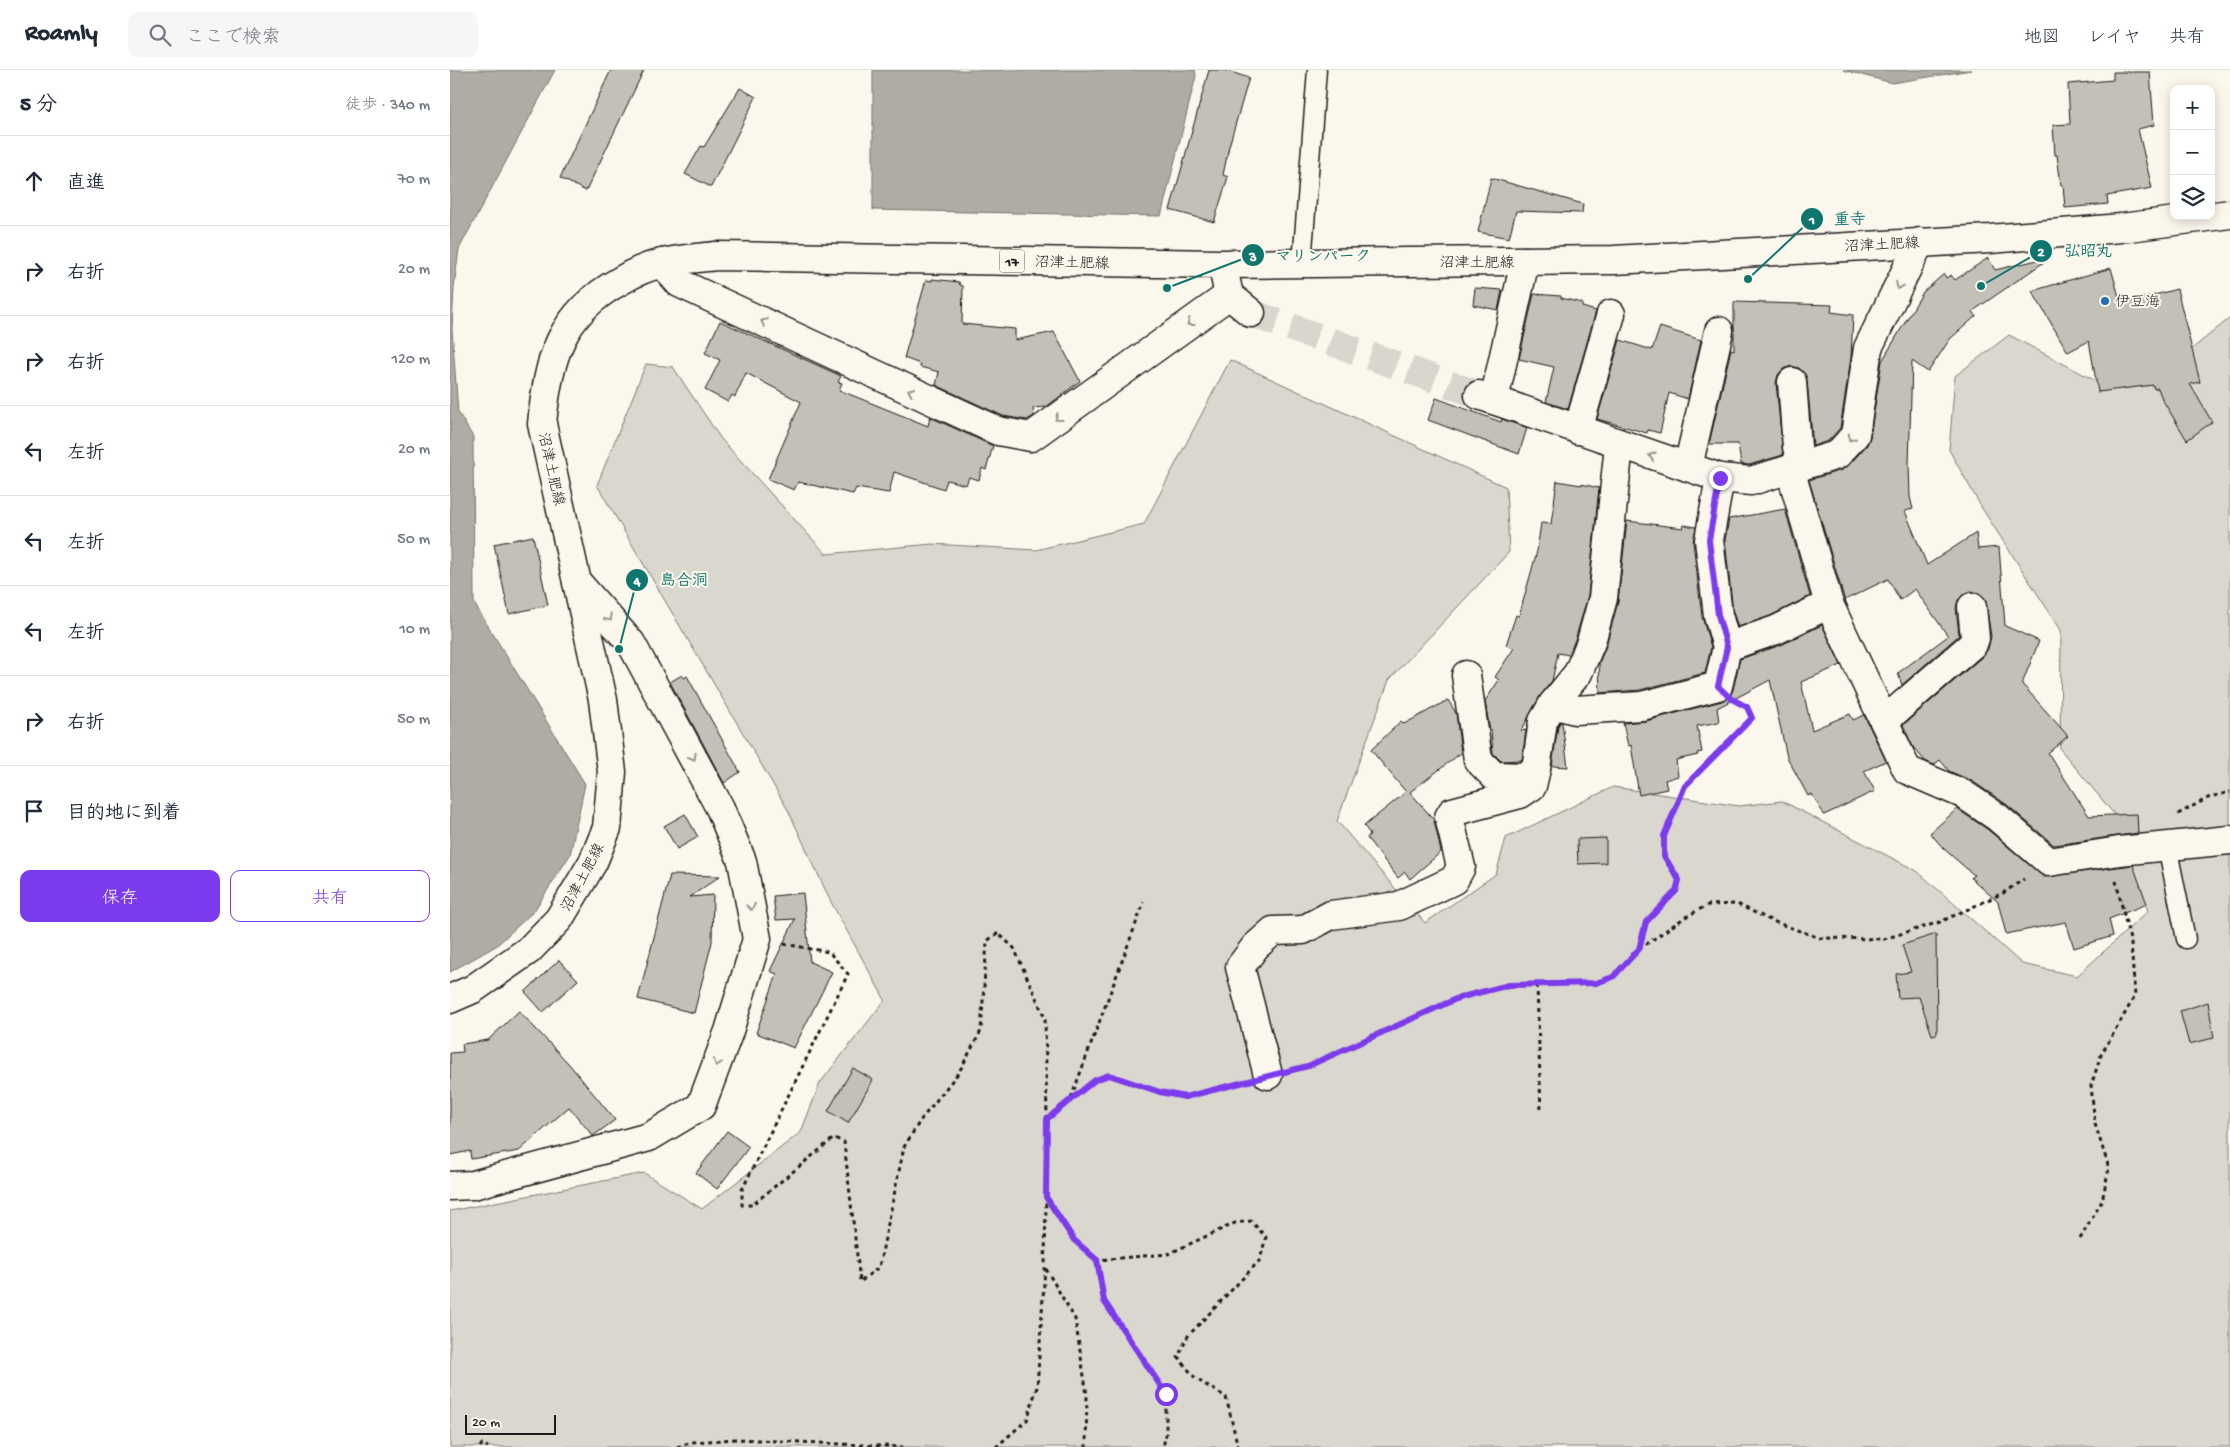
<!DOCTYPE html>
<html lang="ja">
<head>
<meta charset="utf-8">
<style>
	:root { --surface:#fff; --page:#f6f6f7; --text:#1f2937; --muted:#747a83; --line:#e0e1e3; --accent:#7c3aed }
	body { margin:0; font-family:"Gochi Hand","Klee One",sans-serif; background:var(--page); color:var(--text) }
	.controls { position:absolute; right:15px; top:15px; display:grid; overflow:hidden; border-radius:10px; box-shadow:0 2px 12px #0003 }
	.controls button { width:45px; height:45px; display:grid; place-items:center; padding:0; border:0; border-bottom:1px solid var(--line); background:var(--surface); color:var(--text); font:25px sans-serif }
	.scale { position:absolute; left:15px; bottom:12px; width:91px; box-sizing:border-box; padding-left:5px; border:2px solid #1c1c1c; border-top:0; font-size:14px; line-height:18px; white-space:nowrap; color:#1c1c1c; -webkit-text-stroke:4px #fbf7ec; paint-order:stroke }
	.stop { position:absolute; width:15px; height:15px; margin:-11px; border:4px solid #7c3aed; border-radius:50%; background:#fff }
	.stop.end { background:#7c3aed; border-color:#fff; box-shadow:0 1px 5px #0008 }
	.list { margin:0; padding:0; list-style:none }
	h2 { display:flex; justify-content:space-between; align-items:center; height:65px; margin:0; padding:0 20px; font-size:21px }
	h2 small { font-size:16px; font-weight:400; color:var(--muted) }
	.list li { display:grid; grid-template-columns:32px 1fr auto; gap:15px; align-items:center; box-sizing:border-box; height:90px; padding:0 20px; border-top:1px solid var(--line) }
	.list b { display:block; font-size:19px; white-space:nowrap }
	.list em { font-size:16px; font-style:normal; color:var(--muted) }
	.actions { display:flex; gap:10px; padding:15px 20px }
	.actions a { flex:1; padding:11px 0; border:1px solid var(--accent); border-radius:10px; text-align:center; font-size:18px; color:var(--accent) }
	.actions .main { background:var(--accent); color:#fff }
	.icon { flex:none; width:28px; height:28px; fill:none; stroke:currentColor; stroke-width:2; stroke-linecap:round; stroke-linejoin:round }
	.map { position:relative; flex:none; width:1780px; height:1377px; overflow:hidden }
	header { display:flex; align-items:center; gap:30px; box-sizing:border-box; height:70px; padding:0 25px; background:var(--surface); border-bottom:1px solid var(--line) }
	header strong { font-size:24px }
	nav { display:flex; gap:28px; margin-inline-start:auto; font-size:18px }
	.search { width:350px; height:45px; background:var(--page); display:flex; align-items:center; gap:12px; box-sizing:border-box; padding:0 18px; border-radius:10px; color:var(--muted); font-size:19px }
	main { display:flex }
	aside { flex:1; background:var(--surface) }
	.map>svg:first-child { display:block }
	.green { fill:#dad7ce; stroke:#7b7a75 }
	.water { fill:#afaca5; stroke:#74726e }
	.building { fill:#c3c0b8; stroke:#1c1c1c }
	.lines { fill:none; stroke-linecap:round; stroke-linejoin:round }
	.street-tunnel { stroke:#dad6cd; stroke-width:28; stroke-dasharray:28 14; stroke-linecap:butt }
	.lane-casing { stroke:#1c1c1c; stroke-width:21 }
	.street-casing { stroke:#1c1c1c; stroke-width:31 }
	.primary-casing { stroke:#1c1c1c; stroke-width:31 }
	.path { stroke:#1c1c1c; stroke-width:3; stroke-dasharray:4 4; stroke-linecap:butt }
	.lane { stroke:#fbf7ec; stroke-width:18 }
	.street { stroke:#fbf7ec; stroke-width:28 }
	.primary { stroke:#fbf7ec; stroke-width:28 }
	.oneway { stroke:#97948e }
	.route { stroke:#7c3aed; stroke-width:6 }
	.poi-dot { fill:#1f6fb2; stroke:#fbf7ec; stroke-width:2 }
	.labels { text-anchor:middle; stroke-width:4; stroke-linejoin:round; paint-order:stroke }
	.shield { fill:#fbf7ec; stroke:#5f5e5a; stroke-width:1 }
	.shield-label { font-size:14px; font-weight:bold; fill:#1c1c1c }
	.street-label { font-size:15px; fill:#1c1c1c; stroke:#fbf7ec }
	.poi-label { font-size:15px; fill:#1c1c1c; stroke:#fbf7ec; text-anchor:start }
	.leader { fill:none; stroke:#0f766e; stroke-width:2 }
	.callout-dot { fill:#0f766e; stroke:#fbf7ec; stroke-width:2 }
	.mark-label { font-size:15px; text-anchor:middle; font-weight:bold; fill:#fff }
	.callout-label { font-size:16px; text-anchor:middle; font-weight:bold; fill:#0f766e; stroke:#fbf7ec; stroke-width:4; stroke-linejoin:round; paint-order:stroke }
</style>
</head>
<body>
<header>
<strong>Roamly</strong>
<div class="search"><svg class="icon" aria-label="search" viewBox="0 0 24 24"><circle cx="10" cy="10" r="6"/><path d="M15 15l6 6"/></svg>ここで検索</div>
<nav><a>地図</a><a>レイヤ</a><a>共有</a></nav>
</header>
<main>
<aside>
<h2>5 分<small>徒歩 · 340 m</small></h2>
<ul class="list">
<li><svg class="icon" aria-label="ahead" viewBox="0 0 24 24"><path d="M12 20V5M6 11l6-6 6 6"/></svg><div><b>直進</b></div><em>70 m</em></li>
<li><svg class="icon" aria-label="right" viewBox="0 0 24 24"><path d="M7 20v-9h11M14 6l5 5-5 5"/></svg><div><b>右折</b></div><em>20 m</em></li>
<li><svg class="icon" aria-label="right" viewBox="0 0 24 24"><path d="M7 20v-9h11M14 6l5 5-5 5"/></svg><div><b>右折</b></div><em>120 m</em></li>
<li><svg class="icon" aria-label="left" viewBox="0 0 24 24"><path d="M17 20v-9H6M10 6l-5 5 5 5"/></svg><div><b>左折</b></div><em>20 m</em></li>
<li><svg class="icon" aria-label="left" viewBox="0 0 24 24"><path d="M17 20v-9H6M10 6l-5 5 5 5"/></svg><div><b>左折</b></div><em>50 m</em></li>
<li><svg class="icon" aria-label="left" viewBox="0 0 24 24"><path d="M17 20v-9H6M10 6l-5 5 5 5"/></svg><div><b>左折</b></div><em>10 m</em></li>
<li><svg class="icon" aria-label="right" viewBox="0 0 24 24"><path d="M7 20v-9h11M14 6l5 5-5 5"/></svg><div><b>右折</b></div><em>50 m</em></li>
<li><svg class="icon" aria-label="arrive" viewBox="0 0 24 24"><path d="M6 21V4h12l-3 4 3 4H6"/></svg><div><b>目的地に到着</b></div></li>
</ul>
<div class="actions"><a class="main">保存</a><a>共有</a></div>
</aside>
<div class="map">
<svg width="1780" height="1377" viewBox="0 0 1780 1377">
	<rect width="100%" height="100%" fill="#fbf7ec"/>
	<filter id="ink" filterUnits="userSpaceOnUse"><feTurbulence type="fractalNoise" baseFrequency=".02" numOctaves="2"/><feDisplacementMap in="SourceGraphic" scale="10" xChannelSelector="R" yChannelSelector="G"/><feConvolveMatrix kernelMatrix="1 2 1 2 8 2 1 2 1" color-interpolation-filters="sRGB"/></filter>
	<g filter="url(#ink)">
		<path class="green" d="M 1780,248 L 1780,1377 L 0,1377 L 0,1141 L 194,1103 L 252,1139 L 351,1062 L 370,1013 L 435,930 L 381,832 L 338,740 L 147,415 L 196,294 L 223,297 L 271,369 L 376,484 L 482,474 L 586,480 L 694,454 L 780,290 L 1056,417 L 1059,482 L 939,610 L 887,751 L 975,853 L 1046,804 L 1056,768 L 1163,717 L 1289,736 L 1332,731 L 1467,801 L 1572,894 L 1627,906 L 1698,841 L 1664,744 L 1610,679 L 1611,560 L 1533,440 L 1499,380 L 1505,306 L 1559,265 L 1646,311 L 1706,308 Z"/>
		<g class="water">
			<path d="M 0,0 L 105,0 L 9,179 L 4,217 L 2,259 L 8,342 L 23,367 L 24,533 L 135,714 L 120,785 L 84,841 L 46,876 L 0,902 Z"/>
			<path d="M 423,0 L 745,0 L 746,6 L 711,146 L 423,140 Z"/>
			<path d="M 1393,0 L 1521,0 L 1442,13 Z"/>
		</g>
		<g class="building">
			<path d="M 161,0 L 194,0 L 136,121 L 110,108 Z"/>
			<path d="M 759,0 L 774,0 L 799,8 L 779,76 L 773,105 L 778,107 L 764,152 L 720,140 Z"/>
			<path d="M 1663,2 L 1700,2 L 1704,55 L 1688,59 L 1702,118 L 1657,126 L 1658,134 L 1615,138 L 1613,115 L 1611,115 L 1607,85 L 1605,85 L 1603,55 L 1620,54 L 1618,14 L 1663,10 Z"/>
			<path d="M 290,18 L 306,27 L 261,117 L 235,104 L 251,76 L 254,77 Z"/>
			<path d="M 1041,108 L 1133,134 L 1132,143 L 1066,141 L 1059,168 L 1028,162 Z"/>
			<path d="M 1538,188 L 1545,200 L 1596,188 L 1597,190 L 1523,241 L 1526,246 L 1500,269 L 1478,302 L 1462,291 L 1459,395 L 1460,427 L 1463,439 L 1455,441 L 1477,495 L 1526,463 L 1528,479 L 1549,477 L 1555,556 L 1589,571 L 1572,614 L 1618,666 L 1598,683 L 1639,746 L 1687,744 L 1688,763 L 1604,775 L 1556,734 L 1522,711 L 1499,701 L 1490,690 L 1484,695 L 1475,691 L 1463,677 L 1453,655 L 1533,586 L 1538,579 L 1541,566 L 1535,528 L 1529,523 L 1521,521 L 1513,525 L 1508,530 L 1506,538 L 1509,565 L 1452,615 L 1448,603 L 1498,566 L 1465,519 L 1450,530 L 1438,509 L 1395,530 L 1398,537 L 1394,528 L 1359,410 L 1392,400 L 1399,395 L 1417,375 L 1420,367 L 1432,291 L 1473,222 L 1494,204 L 1496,208 L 1501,205 L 1505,210 Z"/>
			<path d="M 1661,198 L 1671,234 L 1727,219 L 1750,312 L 1740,314 L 1762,352 L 1737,370 L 1712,329 L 1708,318 L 1704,319 L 1703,315 L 1648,322 L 1639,271 L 1618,282 L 1582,221 Z"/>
			<path d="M 482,209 L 509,212 L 510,215 L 513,216 L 512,254 L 565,259 L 565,270 L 604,262 L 630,311 L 596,337 L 583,338 L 584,346 L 577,350 L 553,346 L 486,315 L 489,302 L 470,297 L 470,294 L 454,288 L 476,210 L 482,211 Z"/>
			<path d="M 1025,218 L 1052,220 L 1048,240 L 1023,235 Z"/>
			<path d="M 1084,224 L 1111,226 L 1111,228 L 1132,233 L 1132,237 L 1146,241 L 1118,339 L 1096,332 L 1104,297 L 1069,289 Z"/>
			<path d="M 1284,232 L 1382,235 L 1381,242 L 1403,245 L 1401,288 L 1390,358 L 1378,371 L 1363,376 L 1357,310 L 1355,304 L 1349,298 L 1341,296 L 1333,299 L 1328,305 L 1326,313 L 1333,385 L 1299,395 L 1291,394 L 1288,374 L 1259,374 L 1281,279 L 1284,280 Z"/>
			<path d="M 270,251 L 391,306 L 388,312 L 392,313 L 389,320 L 478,356 L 480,347 L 543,376 L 536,400 L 532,398 L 529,410 L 519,407 L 516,415 L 497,410 L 494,419 L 444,402 L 439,423 L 406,418 L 403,424 L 348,412 L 344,420 L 318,409 L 351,332 L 296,303 L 285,327 L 282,325 L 278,332 L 255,320 L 270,290 L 255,283 Z"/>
			<path d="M 1210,257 L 1251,270 L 1238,329 L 1219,323 L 1210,363 L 1198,360 L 1197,363 L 1147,349 L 1170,270 L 1202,280 Z"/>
			<path d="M 986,328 L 1051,352 L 1052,349 L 1077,358 L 1069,384 L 978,350 Z"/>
			<path d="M 1107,411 L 1131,415 L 1131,414 L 1149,418 L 1138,525 L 1126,567 L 1119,585 L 1108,583 L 1102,611 L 1090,626 L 1071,661 L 1076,660 L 1072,690 L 1051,691 L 1043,683 L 1041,659 L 1040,661 L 1035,631 L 1049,610 L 1045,607 L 1064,578 L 1056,575 L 1066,545 L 1069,546 L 1087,481 L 1091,453 L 1101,454 Z"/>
			<path d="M 1335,439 L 1360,526 L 1320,546 L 1288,557 L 1283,542 L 1275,470 L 1279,449 Z"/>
			<path d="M 1177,451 L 1233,458 L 1234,455 L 1246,457 L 1243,472 L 1252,547 L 1261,577 L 1255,603 L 1190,620 L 1150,623 L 1149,593 L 1156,576 L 1168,532 Z"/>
			<path d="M 83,466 L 98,535 L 59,544 L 44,474 Z"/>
			<path d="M 1372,555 L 1391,595 L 1351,612 L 1362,660 L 1400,644 L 1403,650 L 1414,645 L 1436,691 L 1414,701 L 1425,721 L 1374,745 L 1362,724 L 1358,726 L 1337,687 L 1320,610 L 1267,638 L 1269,652 L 1247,656 L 1252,682 L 1247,683 L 1248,685 L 1226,690 L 1228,706 L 1215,710 L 1217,719 L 1189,725 L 1181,675 L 1178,676 L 1173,653 L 1196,651 L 1272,631 L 1280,626 L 1283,620 L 1290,589 L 1331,575 Z"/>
			<path d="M 232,605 L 234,608 L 237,606 L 290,702 L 274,713 L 220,612 Z"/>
			<path d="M 998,630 L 1006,643 L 1011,683 L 960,722 L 984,750 L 991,782 L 960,809 L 955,802 L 948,808 L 917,768 L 920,764 L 914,756 L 956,722 L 921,680 L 951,651 L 954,654 Z"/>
			<path d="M 1110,652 L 1112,653 L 1118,697 L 1102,696 L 1108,656 Z"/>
			<path d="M 1507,739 L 1537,759 L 1594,807 L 1683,795 L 1697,834 L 1659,849 L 1663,866 L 1624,878 L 1616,852 L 1556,864 L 1548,832 L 1521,808 L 1524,805 L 1494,779 L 1480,763 Z"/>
			<path d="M 235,744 L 248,767 L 227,779 L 214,756 Z"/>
			<path d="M 1156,768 L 1156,793 L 1128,794 L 1127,769 Z"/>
			<path d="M 220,805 L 270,806 L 240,827 L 263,825 L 262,872 L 244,943 L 188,929 Z"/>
			<path d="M 353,823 L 360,892 L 382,902 L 344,978 L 306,963 L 327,904 L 320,901 L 345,849 L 326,850 L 323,826 Z"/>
			<path d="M 1486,864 L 1487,964 L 1482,965 L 1469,927 L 1448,928 L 1446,904 L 1461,902 L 1452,875 Z"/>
			<path d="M 109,890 L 128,910 L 93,942 L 75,922 Z"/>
			<path d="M 1758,932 L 1764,968 L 1739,974 L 1730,941 Z"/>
			<path d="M 69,941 L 119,994 L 165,1050 L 143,1066 L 119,1037 L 69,1081 L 21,1089 L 20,1081 L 0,1085 L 0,983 L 13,982 L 12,974 L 38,970 Z"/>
			<path d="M 403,998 L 423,1010 L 398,1053 L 378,1041 Z"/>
			<path d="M 277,1061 L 299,1077 L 267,1119 L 246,1103 Z"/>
		</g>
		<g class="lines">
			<path class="street-tunnel" d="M 801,243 L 1029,325"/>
			<g class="lane-casing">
				<g id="lane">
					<path d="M 852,193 L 867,0"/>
					<path d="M 1717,776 L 1736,869"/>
				</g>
			</g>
			<g class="street-casing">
				<g id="street">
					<path d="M 212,193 L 229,213 L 548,361 L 581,367 L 779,225"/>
					<path d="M 775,207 L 779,225 L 801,243"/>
					<path d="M 1342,312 L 1347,377 L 1352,396"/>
					<path d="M 1029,325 L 1270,408 L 1301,411 L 1387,385 L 1405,365 L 1418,278 L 1470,172"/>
					<path d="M 1044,330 L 1075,191"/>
					<path d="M 1128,360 L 1161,244"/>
					<path d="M 1238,397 L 1269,261"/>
					<path d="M 1340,399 L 1379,534 L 1457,700 L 1513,724 L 1547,747 L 1599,792 L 1669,781 L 1780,770"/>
					<path d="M 1277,577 L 1326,560 L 1379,534"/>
					<path d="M 1016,605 L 1028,690 L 1044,706 L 1074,707 L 1086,699 L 1093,651 L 1103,634 L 1128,603 L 1141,572 L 1153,528 L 1169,375"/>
					<path d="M 1103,634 L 1125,640 L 1192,636 L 1268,616 L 1277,577 L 1268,545 L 1259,470 L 1270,408"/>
					<path d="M 1434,651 L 1523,574 L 1525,568 L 1522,537"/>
					<path d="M 818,1005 L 790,897 L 805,877 L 823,861 L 853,860 L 881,845 L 949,836 L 1004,810 L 1011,797 L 999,747 L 1002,742 L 1070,724 L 1082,716 L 1086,699"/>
					<path d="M 0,1116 L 23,1115 L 199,1067 L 251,1036 L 279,961 L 307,869 L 292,791 L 270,738 L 181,573 L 127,512"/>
				</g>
			</g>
			<g class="primary-casing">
				<path id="primary" d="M 0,929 L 23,919 L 79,880 L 109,849 L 143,792 L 157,758 L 162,702 L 153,630 L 92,354 C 98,289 110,244 170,211 C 183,203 199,196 213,193 C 230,189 249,188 266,186 L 771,194 L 1164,190 L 1540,169 L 1671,158 L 1780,144"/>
			</g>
			<g class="path">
				<path d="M 1728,744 L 1760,727 L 1780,722"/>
				<path d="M 334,874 L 379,882 L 398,904 L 292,1120 L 292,1135 L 302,1135 L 384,1068 L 394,1072 L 410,1212 L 429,1197 L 454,1077 L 470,1051 L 509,1002 L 531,961 L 537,871 L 548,863 L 564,878 L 595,948 L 597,1049 L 595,1198 L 587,1317 L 577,1350 L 546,1377 L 541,1377"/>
				<path d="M 1189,879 L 1237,846 L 1258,835 L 1287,834 L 1322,851 L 1370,868 L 1434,869 L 1490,852 L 1553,823 L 1574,809"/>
				<path d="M 1087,915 L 1091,1043"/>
				<path d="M 847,999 L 858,996 L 1008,928 L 1059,915 L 1146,913 L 1163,907 L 1189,879 L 1196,852 L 1227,821 L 1229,810 L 1214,786 L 1214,766 L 1235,715 L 1302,648 L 1297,637 L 1291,634"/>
				<path d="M 621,1028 L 694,832"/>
				<path d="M 597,1048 L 645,1010 L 659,1005 L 709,1022 L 735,1027 L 789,1013"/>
				<path d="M 596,1127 L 624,1170 L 647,1190 L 718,1184 L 785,1153 L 801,1151 L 816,1167 L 810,1190 L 738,1266 L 728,1287 L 746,1309 L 776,1327 L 788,1377"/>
				<path d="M 1630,1169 L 1652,1131 L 1659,1098 L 1645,1054 L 1641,1016 L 1651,985 L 1685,926 L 1681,874 L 1666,811"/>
				<path d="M 647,1190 L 654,1231 L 716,1324 L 716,1364 L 713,1377"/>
				<path d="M 596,1199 L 625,1249 L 637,1325 L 636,1377"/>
				<path d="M 30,1377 L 32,1374 L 38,1377"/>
				<path d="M 227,1377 L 242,1372 L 287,1369 L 453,1377"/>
			</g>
			<use href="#lane" class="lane"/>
			<use href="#street" class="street"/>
			<use href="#primary" class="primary"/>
		</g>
		<defs><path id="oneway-chevron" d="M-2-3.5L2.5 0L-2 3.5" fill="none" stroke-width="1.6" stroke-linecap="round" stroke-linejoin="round" transform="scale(1.25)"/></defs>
		<g class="oneway">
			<use href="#oneway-chevron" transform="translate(1449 216) rotate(116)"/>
			<use href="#oneway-chevron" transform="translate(314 252) rotate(-155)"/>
			<use href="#oneway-chevron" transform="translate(740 253) rotate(144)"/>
			<use href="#oneway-chevron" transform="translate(461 321) rotate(-155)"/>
			<use href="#oneway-chevron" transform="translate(608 348) rotate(144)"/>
			<use href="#oneway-chevron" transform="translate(1401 368) rotate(125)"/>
			<use href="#oneway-chevron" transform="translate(1202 386) rotate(-162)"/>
			<use href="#oneway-chevron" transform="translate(159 548) rotate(49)"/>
			<use href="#oneway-chevron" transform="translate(243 687) rotate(62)"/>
			<use href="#oneway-chevron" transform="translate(301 837) rotate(79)"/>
			<use href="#oneway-chevron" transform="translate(267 993) rotate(111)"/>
		</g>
	</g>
	<g class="lines" filter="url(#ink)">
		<path class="route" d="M 716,1324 L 654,1231 L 647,1190 L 624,1170 L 596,1127 L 597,1049 L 645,1010 L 659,1005 L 710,1022 L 735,1027 L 858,996 L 1008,928 L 1059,915 L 1146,913 L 1163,907 L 1189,879 L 1196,852 L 1226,821 L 1229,810 L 1214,786 L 1214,766 L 1235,716 L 1302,648 L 1297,637 L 1280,628 L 1268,616 L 1277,577 L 1268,545 L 1259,470 L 1270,408"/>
	</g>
	<circle class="poi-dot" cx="1655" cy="231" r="5"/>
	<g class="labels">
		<rect class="shield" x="549.5" y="179.5" width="25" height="23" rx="4"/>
		<g class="shield-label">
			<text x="562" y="196">17</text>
		</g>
		<g class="street-label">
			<text transform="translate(1432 174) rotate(-3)" y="5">沼津土肥線</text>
			<text transform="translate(622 192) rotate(1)" y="5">沼津土肥線</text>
			<text x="1027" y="197">沼津土肥線</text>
			<text transform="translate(102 399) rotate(77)" y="5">沼津土肥線</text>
			<text transform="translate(132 807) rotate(-62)" y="5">沼津土肥線</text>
		</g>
		<g class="poi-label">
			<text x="1665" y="236">伊豆海</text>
		</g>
	</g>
	<path class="leader" d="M1298 209L1362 149M1531 216L1591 181M717 218L803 185M169 579L187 510"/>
	<g class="callout-dot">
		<circle cx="1298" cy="209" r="5"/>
		<circle cx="1531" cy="216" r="5"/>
		<circle cx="717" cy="218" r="5"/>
		<circle cx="169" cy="579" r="5"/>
		<circle cx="1362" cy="149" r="12"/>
		<circle cx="1591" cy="181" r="12"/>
		<circle cx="803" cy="185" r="12"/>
		<circle cx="187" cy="510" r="12"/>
	</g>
	<g class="mark-label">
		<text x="1362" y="154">1</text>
		<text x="1591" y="186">2</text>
		<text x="803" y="191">3</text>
		<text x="187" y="515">4</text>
	</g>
	<g class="callout-label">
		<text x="1400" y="154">重寺</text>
		<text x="1638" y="186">弘昭丸</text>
		<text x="873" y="191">マリンパーク</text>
		<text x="234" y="515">島合洞</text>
	</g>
</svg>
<div class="controls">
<button>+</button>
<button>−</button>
<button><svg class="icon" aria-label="layers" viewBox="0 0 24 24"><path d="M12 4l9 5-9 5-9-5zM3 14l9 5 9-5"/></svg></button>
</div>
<div class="scale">20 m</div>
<div class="stop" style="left:716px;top:1324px"></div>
<div class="stop end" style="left:1270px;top:408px"></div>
</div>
</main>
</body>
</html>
